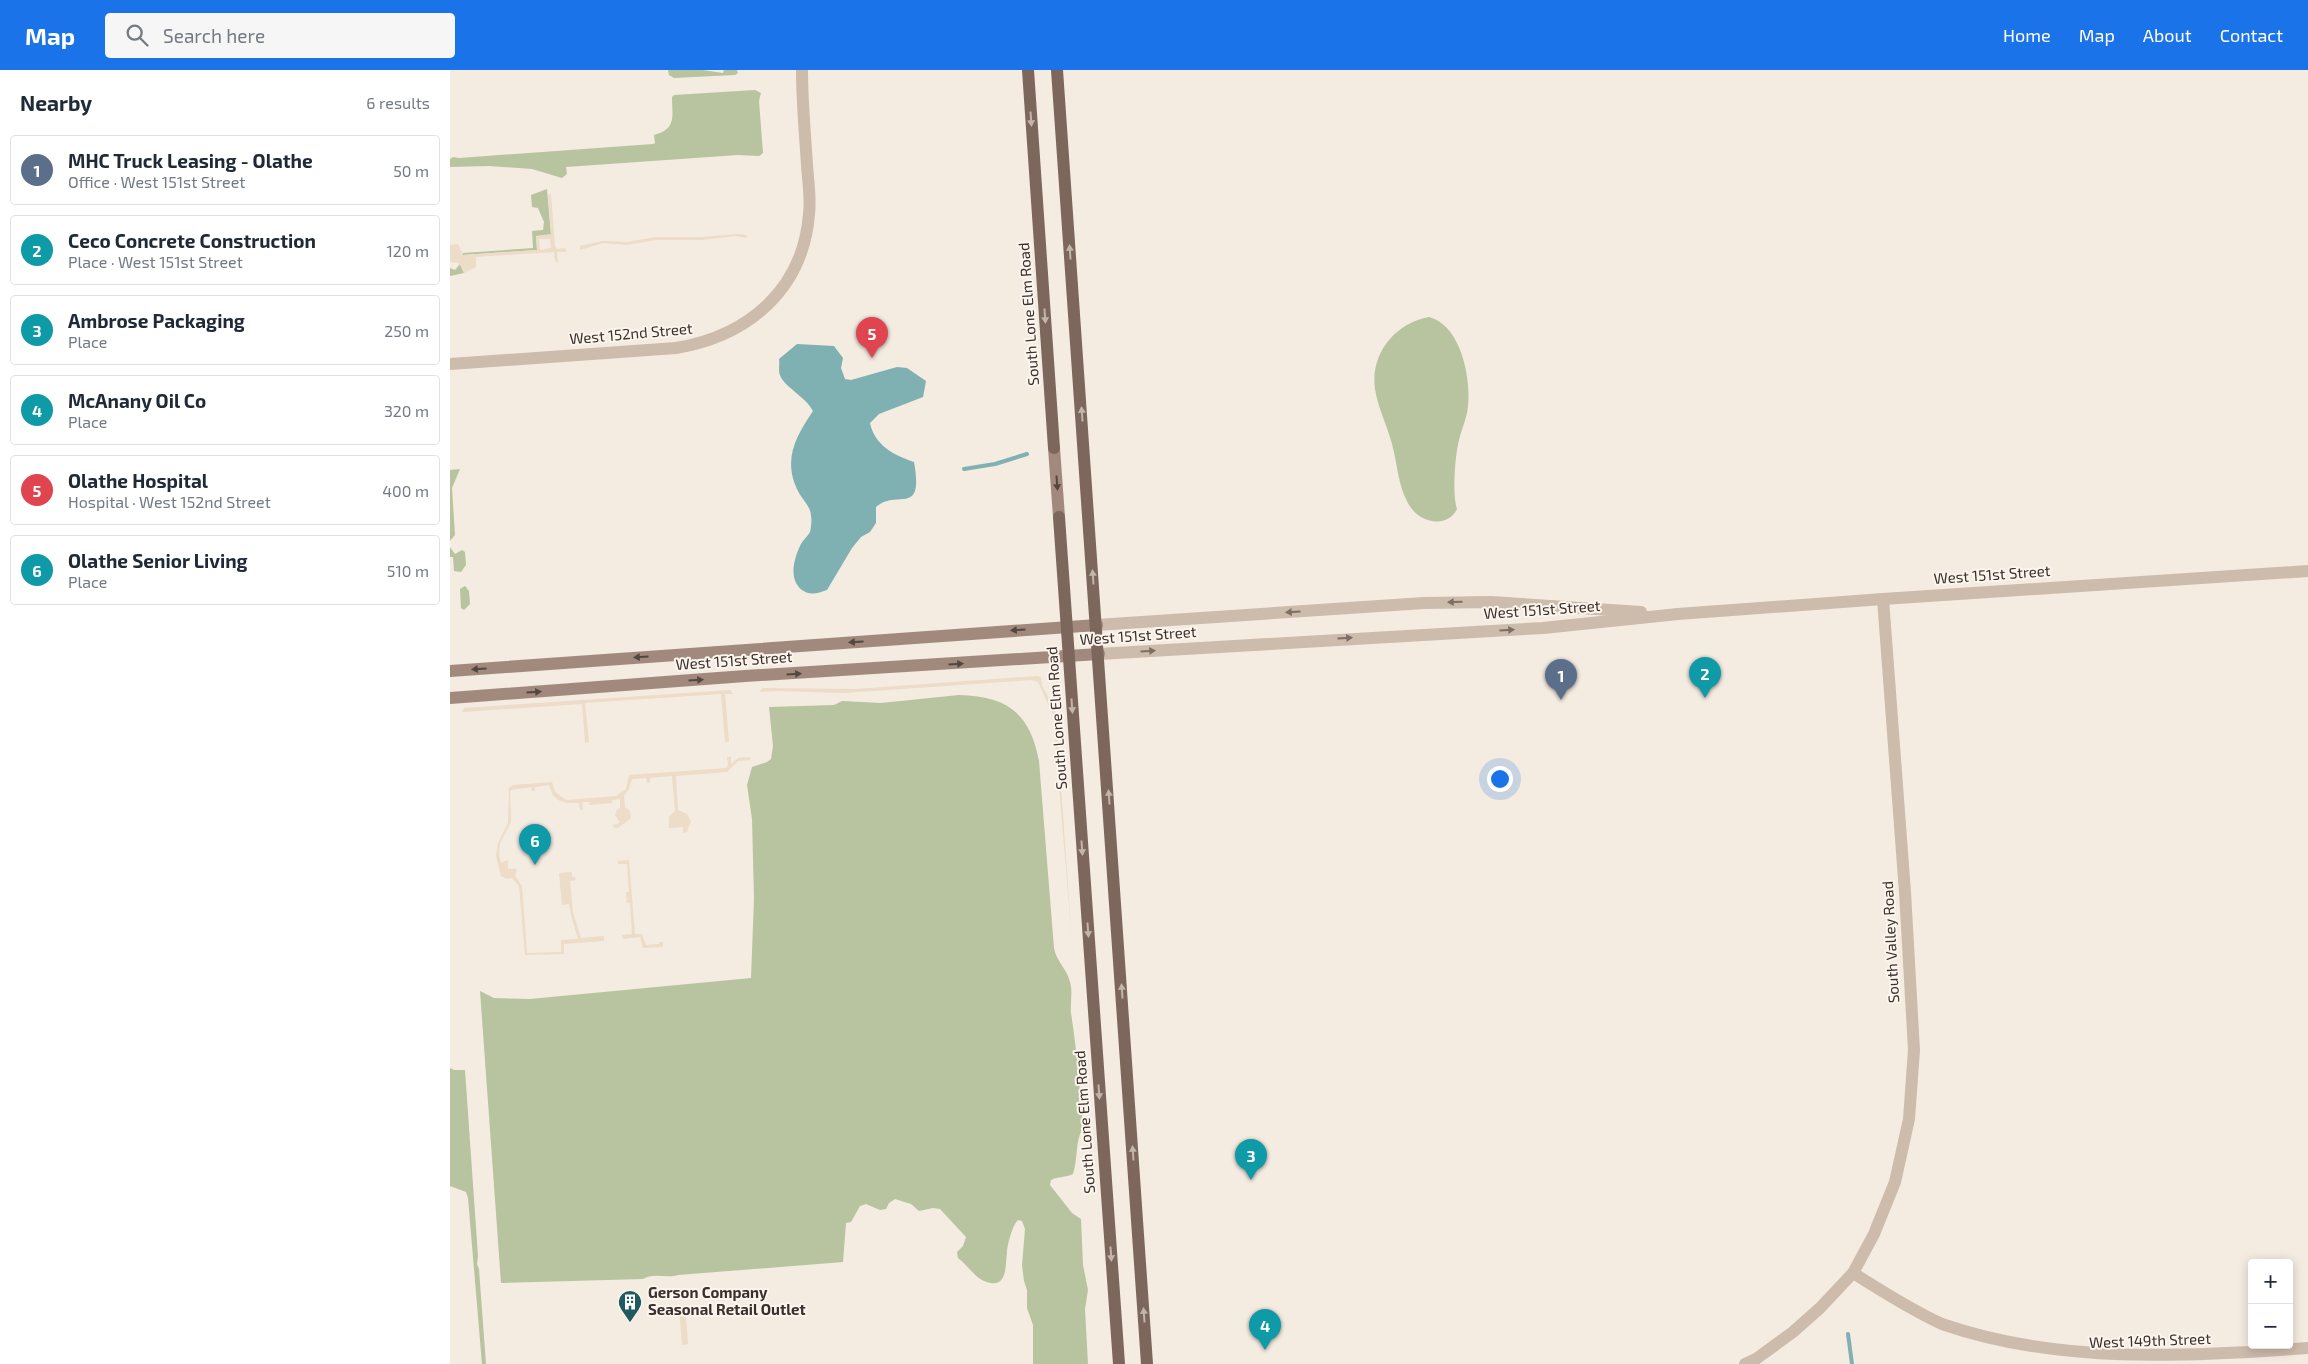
<!DOCTYPE html>
<html lang="en">
<head>
<meta charset="utf-8">
<style>
	:root { --surface:#fff; --page:#f6f6f7; --text:#1f2937; --muted:#747a83; --line:#e0e1e3; --accent:#1a73e8 }
	body { margin:0; font-family:"Exo 2",sans-serif; background:var(--page); color:var(--text) }
	.controls { position:absolute; right:15px; bottom:15px; display:grid; overflow:hidden; border-radius:5px; box-shadow:0 2px 12px #0003 }
	.controls button { width:45px; height:45px; display:grid; place-items:center; padding:0; border:0; border-bottom:1px solid var(--line); background:var(--surface); color:var(--text); font:25px sans-serif }
	.you { position:absolute; left:1049px; top:708px; width:18px; height:18px; margin:-12px; border:4px solid #fff; border-radius:50%; background:#1a73e8; box-shadow:0 0 0 8px #1a73e833 }
	.badge { display:grid; place-items:center; width:32px; height:32px; border-radius:50%; background:var(--accent); color:#fff; font-size:16px; font-weight:700 }
	.pin { position:absolute; translate:-50% -41px; filter:drop-shadow(0 1px 2px #0008) }
	.pin::after { content:''; position:absolute; top:26px; width:18px; height:15px; background:inherit; clip-path:polygon(0 0,100% 0,50% 100%) }
	.list { margin:0; padding:0; list-style:none }
	h2 { display:flex; justify-content:space-between; align-items:center; height:65px; margin:0; padding:0 20px; font-size:21px }
	h2 small { font-size:16px; font-weight:400; color:var(--muted) }
	.list li { display:grid; grid-template-columns:32px 1fr auto; gap:15px; align-items:center; box-sizing:border-box; height:70px; margin:0 10px 10px; padding:0 10px; border:1px solid var(--line); border-radius:5px }
	.list b { display:block; font-size:19px; white-space:nowrap }
	.list p { margin:0; font-size:16px; white-space:nowrap; color:var(--muted) }
	.list em { font-size:16px; font-style:normal; color:var(--muted) }
	.icon { flex:none; width:28px; height:28px; fill:none; stroke:currentColor; stroke-width:2; stroke-linecap:round; stroke-linejoin:round }
	.map { position:relative; flex:none; width:1858px; height:1294px; overflow:hidden }
	header { display:flex; align-items:center; gap:30px; box-sizing:border-box; height:70px; padding:0 25px; background:var(--accent); color:#fff }
	header strong { font-size:24px }
	nav { display:flex; gap:28px; margin-inline-start:auto; font-size:18px }
	.search { width:350px; height:45px; background:var(--page); display:flex; align-items:center; gap:12px; box-sizing:border-box; padding:0 18px; border-radius:5px; color:var(--muted); font-size:19px }
	main { display:flex }
	aside { flex:1; background:var(--surface) }
	.map>svg:first-child { display:block }
	.green { fill:#b8c4a0 }
	.plaza { fill:#ecdcc8; fill-rule:evenodd }
	.water { fill:#7fb0b2 }
	.lines { fill:none; stroke-linecap:round; stroke-linejoin:round }
	.stream { stroke:#7fb0b2; stroke-width:4 }
	.minor { stroke:#cdbbac; stroke-width:12 }
	.tertiary { stroke:#cdbbac; stroke-width:12 }
	.secondary { stroke:#a18a7d; stroke-width:12 }
	.primary { stroke:#7d675c; stroke-width:12 }
	.oneway { fill:#c2b5ac }
	.oneway2 { fill:#544640 }
	.oneway3 { fill:#7d6f65 }
	.labels { text-anchor:middle; stroke-width:4; stroke-linejoin:round; paint-order:stroke }
	.street-label { font-size:15px; fill:#3b302b; stroke:#fbf5ee }
	.poi-label { font-size:15px; font-weight:bold; fill:#3b302b; stroke:#fbf5ee; text-anchor:start }
</style>
</head>
<body>
<header>
<strong>Map</strong>
<div class="search"><svg class="icon" aria-label="search" viewBox="0 0 24 24"><circle cx="10" cy="10" r="6"/><path d="M15 15l6 6"/></svg>Search here</div>
<nav><a>Home</a><a>Map</a><a>About</a><a>Contact</a></nav>
</header>
<main>
<aside>
<h2>Nearby<small>6 results</small></h2>
<ul class="list">
<li><span class="badge" style="background:#5c6f8a">1</span><div><b>MHC Truck Leasing - Olathe</b><p>Office · West 151st Street</p></div><em>50 m</em></li>
<li><span class="badge" style="background:#0f9aa8">2</span><div><b>Ceco Concrete Construction</b><p>Place · West 151st Street</p></div><em>120 m</em></li>
<li><span class="badge" style="background:#0f9aa8">3</span><div><b>Ambrose Packaging</b><p>Place</p></div><em>250 m</em></li>
<li><span class="badge" style="background:#0f9aa8">4</span><div><b>McAnany Oil Co</b><p>Place</p></div><em>320 m</em></li>
<li><span class="badge" style="background:#e0444e">5</span><div><b>Olathe Hospital</b><p>Hospital · West 152nd Street</p></div><em>400 m</em></li>
<li><span class="badge" style="background:#0f9aa8">6</span><div><b>Olathe Senior Living</b><p>Place</p></div><em>510 m</em></li>
</ul>
</aside>
<div class="map">
<svg width="1858" height="1294" viewBox="0 0 1858 1294">
	<rect width="100%" height="100%" fill="#f4ebe1"/>
	<g class="green">
		<path d="M 218,0 L 253,0 L 273,3 L 274,0 L 287,0 L 288,3 L 285,5 L 224,8 L 219,5 Z"/>
		<path d="M 305,20 L 311,23 L 309,31 L 313,83 L 309,86 L 288,85 L 116,97 L 117,104 L 112,108 L 82,99 L 39,96 L 0,97 L 0,89 L 3,87 L 9,88 L 203,74 L 205,73 L 204,65 C 227,59 222,46 222,27 L 224,25 Z"/>
		<path d="M 97,119 L 101,165 L 86,166 L 87,180 L 12,185 L 13,183 L 83,178 L 82,161 L 93,160 L 94,152 L 88,138 L 82,137 L 81,125 Z"/>
		<path d="M 10,194 L 14,203 L 0,206 L 0,198 L 5,200 Z"/>
		<path d="M 979,247 C 1011,255 1021,308 1018,336 C 1017,348 1012,358 1009,370 C 1005,385 1002,425 1007,439 C 998,458 972,453 962,439 C 948,420 948,396 942,374 C 937,355 928,338 925,319 C 920,284 945,253 979,247 Z"/>
		<path d="M 10,399 L 2,418 L 5,465 L 0,471 L 0,400 Z"/>
		<path d="M 0,477 L 5,484 L 12,480 L 15,482 L 16,495 L 11,502 L 4,501 L 3,487 L 0,487 Z"/>
		<path d="M 15,516 L 19,521 L 20,534 L 14,540 L 11,538 L 10,519 Z"/>
		<path d="M 509,625 C 557,626 580,643 589,691 L 604,878 C 606,891 617,899 620,912 C 623,922 620,933 621,943 C 627,981 630,1020 633,1058 C 625,1070 628,1089 623,1104 C 615,1108 609,1106 601,1110 L 600,1115 L 622,1143 L 631,1149 L 633,1195 L 638,1220 L 635,1239 L 638,1294 L 583,1294 L 583,1255 L 577,1238 L 577,1220 L 574,1211 L 572,1195 L 575,1159 L 572,1151 L 568,1150 C 563,1154 557,1175 557,1183 C 555,1196 558,1221 534,1211 C 524,1207 517,1194 508,1188 L 507,1182 L 513,1176 L 516,1167 L 490,1139 L 483,1138 L 469,1141 L 461,1134 L 445,1129 L 439,1133 L 436,1139 L 430,1140 L 416,1134 L 410,1136 L 401,1152 L 396,1153 L 393,1192 L 228,1205 C 216,1209 204,1202 193,1209 L 51,1213 L 30,921 L 44,928 L 80,929 L 301,908 L 304,828 L 302,749 L 297,715 L 302,697 L 317,692 L 321,689 L 323,676 L 319,637 L 384,635 L 392,631 L 431,633 Z"/>
		<path d="M 0,998 L 4,1000 L 15,1000 L 28,1186 L 27,1194 L 29,1199 L 36,1294 L 32,1294 L 18,1128 L 16,1122 L 0,1116 Z"/>
	</g>
	<g class="plaza">
		<path d="M 101,124 L 105,176 L 107,179 L 115,178 L 116,180 L 116,182 L 107,182 L 108,193 L 105,191 L 104,182 L 26,187 L 26,197 L 14,203 L 9,193 L 0,192 L 0,175 L 8,174 L 13,185 L 87,180 L 86,166 L 101,164 L 98,125 ZM 89,169 L 100,169 L 101,178 L 90,180 Z"/>
		<path d="M 288,164 L 297,165 L 296,168 L 286,166 L 251,170 L 206,170 L 176,175 L 153,173 L 130,180 L 130,176 L 153,171 L 177,172 L 206,167 L 252,167 Z"/>
		<path d="M 587,606 L 591,607 L 592,616 L 603,635 L 606,646 L 622,871 L 603,645 L 588,612 L 582,610 L 394,623 L 328,621 L 309,622 L 313,618 L 405,619 Z"/>
		<path d="M 280,620 L 283,624 L 275,624 L 279,672 L 275,672 L 271,624 L 135,633 L 139,672 L 135,673 L 132,634 L 12,642 L 14,638 Z"/>
		<path d="M 277,687 L 281,687 L 281,694 L 288,688 L 300,687 L 300,690 L 288,691 L 277,702 L 226,706 L 228,740 L 237,744 L 241,751 L 237,762 L 233,763 L 233,757 L 219,758 L 219,747 L 225,741 L 222,706 L 200,708 L 200,712 L 197,713 L 196,708 L 182,709 L 179,719 L 174,726 L 175,737 L 180,741 L 181,748 L 168,758 L 164,758 L 163,755 L 170,753 L 165,745 L 167,740 L 170,738 L 170,729 L 162,730 L 162,733 L 140,735 L 139,732 L 132,732 L 133,740 L 130,740 L 129,733 L 117,733 L 108,730 L 103,725 L 99,715 L 85,717 L 85,721 L 82,721 L 81,717 L 60,720 L 61,752 L 50,773 L 49,785 L 51,793 L 58,790 L 58,799 L 67,799 L 65,806 L 72,816 L 77,883 L 111,882 L 111,870 L 128,869 L 121,845 L 119,834 L 112,835 L 109,803 L 122,802 L 122,807 L 125,807 L 126,810 L 120,811 L 123,842 L 131,868 L 154,866 L 154,871 L 114,874 L 114,884 L 75,885 L 69,816 L 62,808 L 57,809 L 51,806 L 46,786 L 48,773 L 58,753 L 59,718 L 63,715 L 102,712 L 105,722 L 116,730 L 166,726 L 176,719 L 179,705 L 276,698 L 278,695 Z"/>
		<path d="M 179,790 L 185,864 L 192,864 L 196,875 L 209,874 L 209,872 L 213,872 L 213,877 L 193,878 L 190,867 L 173,869 L 172,865 L 182,864 L 180,833 L 177,833 L 176,830 L 180,829 L 176,828 L 176,822 L 179,822 L 177,794 L 168,794 L 168,791 Z"/>
		<path d="M 229,1235 L 235,1235 L 238,1274 L 232,1275 Z"/>
	</g>
	<path class="water" d="M 347,274 L 384,276 L 393,288 L 391,298 L 395,309 L 401,310 L 447,297 L 457,298 L 476,311 L 473,327 L 429,344 L 420,353 C 425,376 444,385 464,392 C 474,448 447,418 426,437 L 426,453 L 420,462 L 411,467 L 402,478 L 377,520 C 368,523 360,526 352,520 C 338,509 344,488 351,474 C 353,470 358,466 360,462 C 361,458 362,450 361,446 C 361,437 353,430 349,423 C 332,391 345,368 363,341 C 355,326 333,316 330,305 C 328,300 330,294 329,289 Z"/>
	<g class="lines">
		<g class="stream">
			<path d="M 514,399 L 545,394 L 577,384"/>
			<path d="M 1398,1264 L 1402,1294"/>
		</g>
		<g class="minor">
			<path d="M 0,294 L 226,278 C 298,266 353,220 359,144 C 361,128 358,111 357,95 C 355,63 352,32 352,0"/>
			<path d="M 1403,1203 C 1432,1221 1461,1240 1492,1254 C 1607,1294 1736,1287 1858,1278"/>
			<path d="M 1295,1294 L 1306,1289 L 1343,1262 L 1370,1238 L 1403,1203 L 1424,1164 L 1445,1112 L 1459,1049 L 1464,980 L 1455,822 L 1433,529"/>
		</g>
		<g class="tertiary">
			<path d="M 647,555 L 974,533 L 1041,532 L 1191,542"/>
			<path d="M 649,584 L 1093,558 L 1228,544 L 1433,529 L 1858,501"/>
		</g>
		<g class="secondary">
			<path d="M 604,378 L 609,447"/>
			<path d="M 0,601 L 647,555"/>
			<path d="M 0,628 L 295,606 L 649,584"/>
		</g>
		<g class="primary">
			<path d="M 578,0 L 604,378"/>
			<path d="M 607,0 L 697,1294"/>
			<path d="M 609,447 L 669,1294"/>
		</g>
	</g>
	<defs><path id="oneway-solid" d="M-6-.8H1V-3.2L6.5 0L1 3.2V.8H-6Z" transform="scale(1.25)"/></defs>
	<g class="oneway">
		<use href="#oneway-solid" transform="translate(581 49) rotate(86)"/>
		<use href="#oneway-solid" transform="translate(620 182) rotate(-94)"/>
		<use href="#oneway-solid" transform="translate(595 246) rotate(86)"/>
		<use href="#oneway-solid" transform="translate(632 344) rotate(-94)"/>
		<use href="#oneway-solid" transform="translate(643 507) rotate(-94)"/>
		<use href="#oneway-solid" transform="translate(622 636) rotate(86)"/>
		<use href="#oneway-solid" transform="translate(659 727) rotate(-94)"/>
		<use href="#oneway-solid" transform="translate(632 778) rotate(86)"/>
		<use href="#oneway-solid" transform="translate(638 860) rotate(86)"/>
		<use href="#oneway-solid" transform="translate(672 921) rotate(-94)"/>
		<use href="#oneway-solid" transform="translate(649 1022) rotate(86)"/>
		<use href="#oneway-solid" transform="translate(683 1083) rotate(-94)"/>
		<use href="#oneway-solid" transform="translate(661 1184) rotate(86)"/>
		<use href="#oneway-solid" transform="translate(694 1245) rotate(-94)"/>
	</g>
	<g class="oneway2">
		<use href="#oneway-solid" transform="translate(607 413) rotate(86)"/>
		<use href="#oneway-solid" transform="translate(568 560) rotate(176)"/>
		<use href="#oneway-solid" transform="translate(406 572) rotate(176)"/>
		<use href="#oneway-solid" transform="translate(191 587) rotate(176)"/>
		<use href="#oneway-solid" transform="translate(506 594) rotate(-3)"/>
		<use href="#oneway-solid" transform="translate(29 599) rotate(176)"/>
		<use href="#oneway-solid" transform="translate(344 604) rotate(-3)"/>
		<use href="#oneway-solid" transform="translate(246 610) rotate(-4)"/>
		<use href="#oneway-solid" transform="translate(84 622) rotate(-4)"/>
	</g>
	<g class="oneway3">
		<use href="#oneway-solid" transform="translate(1005 532) rotate(179)"/>
		<use href="#oneway-solid" transform="translate(843 542) rotate(176)"/>
		<use href="#oneway-solid" transform="translate(1057 560) rotate(-3)"/>
		<use href="#oneway-solid" transform="translate(895 568) rotate(-4)"/>
		<use href="#oneway-solid" transform="translate(698 581) rotate(-4)"/>
	</g>
	<defs>
		<g id="building-pin" transform="scale(1.25)"><path d="M0 17L-7.5 6A9.5 9.5 0 1 1 7.5 6Z" fill="#1f5a5e" stroke="#fbf5ee"/><path d="M-4-6H4V6H1V3H-1V6H-4ZM-2.5-4.3h1.7v1.8h-1.7ZM.8-4.3h1.7v1.8H.8ZM-2.5-1h1.7V.8h-1.7ZM.8-1h1.7V.8H.8Z" fill="#fff"/></g>
	</defs>
	<g fill-rule="evenodd">
		<use href="#building-pin" x="180" y="1232"/>
	</g>
	<g class="labels">
		<g class="street-label">
			<text transform="translate(579 244) rotate(-94)" y="5">South Lone Elm Road</text>
			<text transform="translate(181 264) rotate(-5)" y="5">West 152nd Street</text>
			<text transform="translate(1542 505) rotate(-4)" y="5">West 151st Street</text>
			<text transform="translate(1092 540) rotate(-4)" y="5">West 151st Street</text>
			<text transform="translate(688 566) rotate(-4)" y="5">West 151st Street</text>
			<text transform="translate(284 591) rotate(-4)" y="5">West 151st Street</text>
			<text transform="translate(607 648) rotate(-94)" y="5">South Lone Elm Road</text>
			<text transform="translate(1441 872) rotate(-93)" y="5">South Valley Road</text>
			<text transform="translate(635 1052) rotate(-94)" y="5">South Lone Elm Road</text>
			<text transform="translate(1700 1271) rotate(-2)" y="5">West 149th Street</text>
		</g>
		<g class="poi-label">
			<text x="198" y="1228">Gerson Company<tspan x="198" dy="17">Seasonal Retail Outlet</tspan></text>
		</g>
	</g>
</svg>
<div class="controls">
<button>+</button>
<button>−</button>
</div>
<div class="you"></div>
<div class="pin badge" style="left:1111px;top:630px;background:#5c6f8a">1</div>
<div class="pin badge" style="left:1255px;top:628px;background:#0f9aa8">2</div>
<div class="pin badge" style="left:801px;top:1110px;background:#0f9aa8">3</div>
<div class="pin badge" style="left:815px;top:1280px;background:#0f9aa8">4</div>
<div class="pin badge" style="left:422px;top:288px;background:#e0444e">5</div>
<div class="pin badge" style="left:85px;top:795px;background:#0f9aa8">6</div>
</div>
</main>
</body>
</html>
